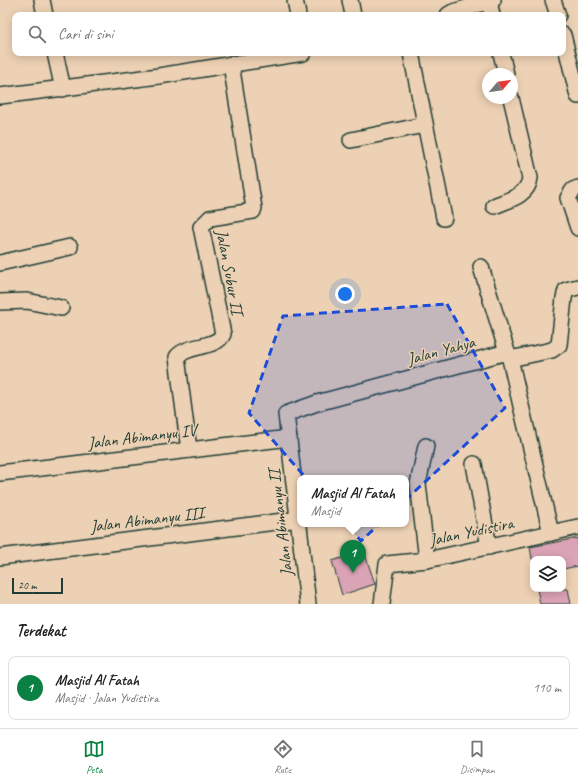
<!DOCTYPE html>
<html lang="id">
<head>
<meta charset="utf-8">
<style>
	:root { --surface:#fff; --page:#f2f2f2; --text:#222; --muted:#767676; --line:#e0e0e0; --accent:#0b8043 }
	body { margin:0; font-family:Caveat,sans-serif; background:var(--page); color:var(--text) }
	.controls { position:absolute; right:12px; bottom:12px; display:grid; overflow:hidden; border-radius:8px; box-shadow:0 2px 10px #0003 }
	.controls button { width:36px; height:36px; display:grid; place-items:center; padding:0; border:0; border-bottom:1px solid var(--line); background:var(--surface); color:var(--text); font:20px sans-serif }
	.compass { position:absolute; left:482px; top:68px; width:36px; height:36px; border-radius:50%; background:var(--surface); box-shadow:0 2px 10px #0003; rotate:61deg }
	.scale { position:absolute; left:12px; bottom:10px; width:51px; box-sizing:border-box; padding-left:4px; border:2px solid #1f3d34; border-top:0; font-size:11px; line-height:14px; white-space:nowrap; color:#1f3d34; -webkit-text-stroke:3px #edd1b4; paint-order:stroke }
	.you { position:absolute; left:345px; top:294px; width:14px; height:14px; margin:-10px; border:3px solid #fff; border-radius:50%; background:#1a73e8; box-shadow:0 0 0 6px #1a73e833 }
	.badge { display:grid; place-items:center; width:26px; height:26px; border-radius:50%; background:var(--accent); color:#fff; font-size:13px; font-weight:700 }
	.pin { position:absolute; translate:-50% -33px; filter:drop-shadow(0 1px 2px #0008) }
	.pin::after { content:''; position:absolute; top:21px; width:14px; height:12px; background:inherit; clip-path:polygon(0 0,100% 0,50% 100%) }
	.popup { position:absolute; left:297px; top:475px; width:112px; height:52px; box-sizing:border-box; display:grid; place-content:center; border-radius:8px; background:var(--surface); filter:drop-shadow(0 1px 3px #0005); font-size:13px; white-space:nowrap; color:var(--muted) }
	.popup b { font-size:15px; color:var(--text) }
	.popup::after { content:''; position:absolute; left:50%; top:100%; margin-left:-8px; border:8px solid transparent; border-top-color:var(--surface) }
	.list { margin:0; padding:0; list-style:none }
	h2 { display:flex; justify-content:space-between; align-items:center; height:52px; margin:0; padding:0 16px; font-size:17px }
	h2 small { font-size:13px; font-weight:400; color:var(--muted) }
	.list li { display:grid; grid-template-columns:26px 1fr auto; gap:12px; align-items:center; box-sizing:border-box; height:64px; margin:0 8px 8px; padding:0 8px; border:1px solid var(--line); border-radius:8px }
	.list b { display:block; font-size:15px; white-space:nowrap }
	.list p { margin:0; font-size:13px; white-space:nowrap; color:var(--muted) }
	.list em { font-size:13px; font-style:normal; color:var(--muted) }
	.icon { flex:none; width:22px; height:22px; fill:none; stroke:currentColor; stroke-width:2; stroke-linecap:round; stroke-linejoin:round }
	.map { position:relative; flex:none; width:578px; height:604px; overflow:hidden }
	.search { position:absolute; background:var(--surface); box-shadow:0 2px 10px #0003; left:12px; right:12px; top:12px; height:44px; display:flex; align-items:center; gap:10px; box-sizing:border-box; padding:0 14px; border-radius:8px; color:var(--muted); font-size:15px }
	.sheet { height:124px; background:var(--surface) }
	nav { display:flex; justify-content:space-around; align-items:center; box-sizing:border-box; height:56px; border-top:1px solid var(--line); background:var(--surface); font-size:11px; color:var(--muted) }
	nav a { display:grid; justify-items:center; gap:2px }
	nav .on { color:var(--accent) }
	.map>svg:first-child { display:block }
	.building { fill:#dba3b6; stroke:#1f3d34 }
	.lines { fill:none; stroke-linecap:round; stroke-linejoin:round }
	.minor-casing { stroke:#1f3d34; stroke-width:18 }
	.minor { stroke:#edd1b4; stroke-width:15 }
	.marked { fill:#1d4ed8; fill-opacity:0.2; stroke:#1d4ed8; stroke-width:3; stroke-dasharray:8 5; stroke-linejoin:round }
	.labels { text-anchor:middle; stroke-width:3; stroke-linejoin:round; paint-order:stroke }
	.street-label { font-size:17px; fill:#1f3d34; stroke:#edd1b4 }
</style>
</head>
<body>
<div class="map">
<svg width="578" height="604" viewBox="0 0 578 604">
	<rect width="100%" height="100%" fill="#edd1b4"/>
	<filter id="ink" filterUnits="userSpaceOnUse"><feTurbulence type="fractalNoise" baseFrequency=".025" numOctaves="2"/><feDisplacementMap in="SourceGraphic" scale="8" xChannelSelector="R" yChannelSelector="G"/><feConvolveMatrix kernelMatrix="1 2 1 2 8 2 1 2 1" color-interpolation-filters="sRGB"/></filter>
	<g filter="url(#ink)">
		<g class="building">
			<path d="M 578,538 L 578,566 L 563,569 L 563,559 L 532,559 L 530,547 Z"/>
			<path d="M 364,551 L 375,584 L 342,595 L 332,561 Z"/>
			<path d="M 537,589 L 568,589 L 571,604 L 540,604 Z"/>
		</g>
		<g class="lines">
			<g class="minor-casing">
				<g id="minor">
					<path d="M 42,0 L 45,15"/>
					<path d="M 295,0 L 298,15"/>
					<path d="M 350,0 L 353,15"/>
					<path d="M 553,0 L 558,15"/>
					<path d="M 489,1 L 492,15"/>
					<path d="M 448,15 L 453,12 L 493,0"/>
					<path d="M 563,35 L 578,96"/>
					<path d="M 55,53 L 63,89"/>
					<path d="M 411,53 L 444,218"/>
					<path d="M 501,53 L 506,74"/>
					<path d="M 0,96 L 159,76 L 303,53"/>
					<path d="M 351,140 L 424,125"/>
					<path d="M 578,188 L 573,190 L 568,198 L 578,228"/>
					<path d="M 494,206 C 508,200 528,196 530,178 L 511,98"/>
					<path d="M 0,263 L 70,247"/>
					<path d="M 481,267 L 507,352"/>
					<path d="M 0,302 L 27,301 L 61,308"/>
					<path d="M 510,359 L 551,533"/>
					<path d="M 426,446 L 418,484 L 427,560"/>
					<path d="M 189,450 L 177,357 C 187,344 217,349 223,334 L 201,227 L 210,218 L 253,211 L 254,208 L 231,64"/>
					<path d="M 474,464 L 489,547"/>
					<path d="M 0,473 L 289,438"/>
					<path d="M 0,557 L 299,519"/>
					<path d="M 308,604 L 286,414 L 317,403 L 507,352 L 510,359 L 552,350 L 559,345 L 564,298 L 566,290 L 578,287"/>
					<path d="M 382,604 L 387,564 L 427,560 L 578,527"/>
				</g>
			</g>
			<use href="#minor" class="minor"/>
		</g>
	</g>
	<path class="marked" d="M 447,304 L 505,408 L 361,541 L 249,413 L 283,316 Z"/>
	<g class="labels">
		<g class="street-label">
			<text transform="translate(230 272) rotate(79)" y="6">Jalan Subur II</text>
			<text transform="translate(441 350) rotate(-15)" y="6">Jalan Yahya</text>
			<text transform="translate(142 436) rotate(-7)" y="6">Jalan Abimanyu IV</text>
			<text transform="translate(147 519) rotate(-7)" y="6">Jalan Abimanyu III</text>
			<text transform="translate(280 523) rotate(-97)" y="6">Jalan Abimanyu II</text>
			<text transform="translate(471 531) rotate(-12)" y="6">Jalan Yudistira</text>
		</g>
	</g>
</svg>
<div class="controls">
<button><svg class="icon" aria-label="layers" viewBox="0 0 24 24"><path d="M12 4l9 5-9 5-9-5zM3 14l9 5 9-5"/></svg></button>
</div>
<svg class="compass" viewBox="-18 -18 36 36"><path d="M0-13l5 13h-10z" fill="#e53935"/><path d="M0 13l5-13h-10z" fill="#767676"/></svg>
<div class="scale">20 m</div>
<div class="you"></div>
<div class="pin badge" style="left:353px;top:573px">1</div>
<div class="popup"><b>Masjid Al Fatah</b>Masjid</div>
<div class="search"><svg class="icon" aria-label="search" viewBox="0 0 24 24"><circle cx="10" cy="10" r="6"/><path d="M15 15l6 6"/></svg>Cari di sini</div>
</div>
<section class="sheet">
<h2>Terdekat<small></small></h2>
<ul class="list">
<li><span class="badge">1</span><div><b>Masjid Al Fatah</b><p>Masjid · Jalan Yudistira</p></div><em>110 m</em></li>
</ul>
</section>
<nav>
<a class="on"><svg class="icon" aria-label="map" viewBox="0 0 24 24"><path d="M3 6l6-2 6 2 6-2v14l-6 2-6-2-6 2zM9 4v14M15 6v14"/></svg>Peta</a>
<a><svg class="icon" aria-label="directions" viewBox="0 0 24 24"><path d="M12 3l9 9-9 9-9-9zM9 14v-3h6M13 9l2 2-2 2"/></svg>Rute</a>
<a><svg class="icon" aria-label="saved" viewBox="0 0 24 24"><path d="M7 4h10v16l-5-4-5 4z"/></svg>Disimpan</a>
</nav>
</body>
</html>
